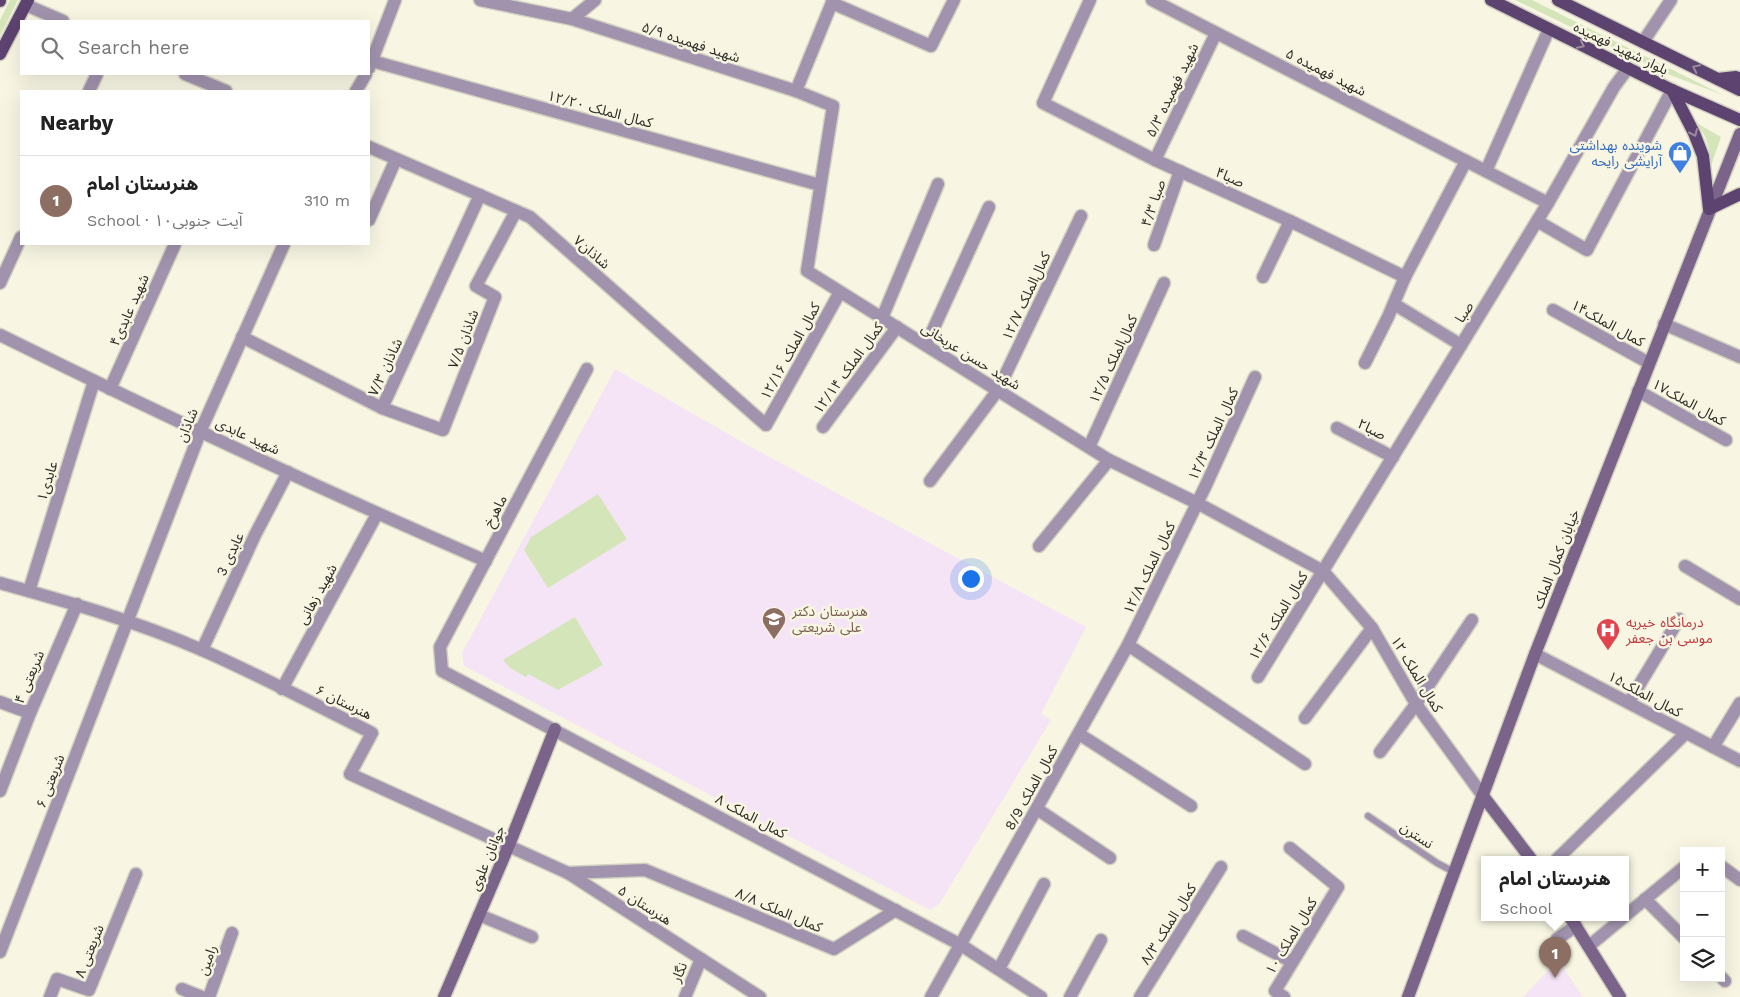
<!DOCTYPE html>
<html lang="en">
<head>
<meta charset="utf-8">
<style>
	:root { --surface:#fff; --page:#f2f2f2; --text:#222; --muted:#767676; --line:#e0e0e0; --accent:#b72d68 }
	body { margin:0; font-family:"Work Sans","Noto Sans Arabic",sans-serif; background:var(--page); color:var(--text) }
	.controls { position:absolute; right:15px; bottom:15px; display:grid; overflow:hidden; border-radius:0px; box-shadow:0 5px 20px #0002 }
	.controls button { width:45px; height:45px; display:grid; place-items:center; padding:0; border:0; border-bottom:1px solid var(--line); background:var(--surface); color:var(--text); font:25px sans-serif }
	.you { position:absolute; left:970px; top:578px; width:18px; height:18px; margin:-12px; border:4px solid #fff; border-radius:50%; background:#1a73e8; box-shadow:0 0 0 8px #1a73e833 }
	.badge { display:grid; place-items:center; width:32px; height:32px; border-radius:50%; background:var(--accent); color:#fff; font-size:16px; font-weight:700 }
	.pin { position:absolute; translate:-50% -41px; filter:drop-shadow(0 1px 2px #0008) }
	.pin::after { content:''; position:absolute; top:26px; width:18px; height:15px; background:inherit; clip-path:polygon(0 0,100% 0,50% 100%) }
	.popup { position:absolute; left:1481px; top:856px; width:148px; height:65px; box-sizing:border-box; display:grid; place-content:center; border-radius:0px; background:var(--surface); filter:drop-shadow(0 1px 4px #0005); font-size:16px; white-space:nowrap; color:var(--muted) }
	.popup b { font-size:19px; color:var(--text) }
	.popup::after { content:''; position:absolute; left:50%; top:100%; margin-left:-10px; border:10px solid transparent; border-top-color:var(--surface) }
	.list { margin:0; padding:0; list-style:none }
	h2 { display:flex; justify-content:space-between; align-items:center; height:65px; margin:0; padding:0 20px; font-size:21px }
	h2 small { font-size:16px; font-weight:400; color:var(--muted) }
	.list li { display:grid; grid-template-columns:32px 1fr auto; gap:15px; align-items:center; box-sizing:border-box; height:90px; padding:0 20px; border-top:1px solid var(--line) }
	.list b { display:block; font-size:19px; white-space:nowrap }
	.list p { margin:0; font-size:16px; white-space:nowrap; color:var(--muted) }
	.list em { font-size:16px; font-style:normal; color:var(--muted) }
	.icon { flex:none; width:28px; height:28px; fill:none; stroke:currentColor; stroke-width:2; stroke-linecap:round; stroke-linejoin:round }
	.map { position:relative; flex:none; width:1740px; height:997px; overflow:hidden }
	.search { position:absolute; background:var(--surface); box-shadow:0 5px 20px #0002; left:20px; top:20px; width:350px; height:55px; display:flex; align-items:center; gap:12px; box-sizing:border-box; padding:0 18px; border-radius:0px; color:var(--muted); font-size:19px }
	.panel { position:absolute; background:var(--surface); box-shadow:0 5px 20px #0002; left:20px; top:90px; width:350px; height:155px; border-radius:0px }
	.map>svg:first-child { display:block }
	.education { fill:#f5e4f6 }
	.green { fill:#d4e6b9 }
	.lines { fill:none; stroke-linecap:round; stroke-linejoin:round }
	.lane-casing { stroke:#d3d1c1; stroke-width:9 }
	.street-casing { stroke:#d3d1c1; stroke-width:15 }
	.secondary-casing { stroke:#d3d1c1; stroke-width:15 }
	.primary-casing { stroke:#d3d1c1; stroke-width:15 }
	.lane { stroke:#a193ad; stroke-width:6 }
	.street { stroke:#a193ad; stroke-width:12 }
	.secondary { stroke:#7a6489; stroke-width:12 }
	.primary { stroke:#5d436f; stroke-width:12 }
	.oneway { stroke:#9b8b9d }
	.labels { text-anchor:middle; stroke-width:5; stroke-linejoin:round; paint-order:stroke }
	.street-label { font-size:14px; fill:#2c2b24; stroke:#f8f6e3 }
	.shop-label { font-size:14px; fill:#366cbe; stroke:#f8f6e3; text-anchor:end }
	.education-label { font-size:14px; fill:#785e54; stroke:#f8f6e3; text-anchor:start }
	.health-label { font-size:14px; fill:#be3a42; stroke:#f8f6e3; text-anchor:start }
</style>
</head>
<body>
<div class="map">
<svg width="1740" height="997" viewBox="0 0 1740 997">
	<rect width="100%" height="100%" fill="#f8f6e3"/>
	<g class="education">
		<path d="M 615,369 L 749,446 L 1086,627 L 1041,714 L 1051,720 L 940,903 L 930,910 L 464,666 L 462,653 Z"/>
		<path d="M 1558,960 L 1583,997 L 1523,997 Z"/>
	</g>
	<g class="green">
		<path d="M 10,0 L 18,0 L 0,36 L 0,20 Z"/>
		<path d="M 1515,0 L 1532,0 L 1723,95 L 1670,75 Z"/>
		<path d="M 1695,122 L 1721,137 L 1711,166 C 1709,148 1708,136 1695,122 Z"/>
		<path d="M 598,494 L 627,539 L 548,588 L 524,550 L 531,537 Z"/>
		<path d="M 575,617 L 603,665 L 558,690 L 528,674 L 526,677 L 510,668 L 503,660 Z"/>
	</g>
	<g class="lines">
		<g class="lane-casing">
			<path id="lane" d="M 1368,816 L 1437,863 L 1454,872"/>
		</g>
		<g class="street-casing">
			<g id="street">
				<path d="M 480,0 L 572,19 L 796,91 L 833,0"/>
				<path d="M 1090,0 L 1043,103 L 1155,160 L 1290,221 L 1405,277"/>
				<path d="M 1152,0 L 1548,203"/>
				<path d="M 832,3 L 931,46 L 954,0"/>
				<path d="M 26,5 L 63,21"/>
				<path d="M 572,19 L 595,0"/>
				<path d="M 1643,42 L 1671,0"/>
				<path d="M 372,61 L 820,185"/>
				<path d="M 369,68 L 395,0"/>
				<path d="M 185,74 L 226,91"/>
				<path d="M 89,91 L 97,74"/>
				<path d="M 356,91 L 366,74"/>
				<path d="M 796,91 L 833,106 L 807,271 L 1109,460 L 1197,503 L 1323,571 L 1372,628 L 1416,704 L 1483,796"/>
				<path d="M 369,147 L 530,217 L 766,425 L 840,292"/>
				<path d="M 1155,160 L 1216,33"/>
				<path d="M 1486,171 L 1549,29"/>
				<path d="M 369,220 L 396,159"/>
				<path d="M 1537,221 L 1587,250 L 1672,90"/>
				<path d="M 1154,245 L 1180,171"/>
				<path d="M 1263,277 L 1290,221"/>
				<path d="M 0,283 L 21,237"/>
				<path d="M 1394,304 L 1461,345"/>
				<path d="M 1553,310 L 1649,363"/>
				<path d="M 882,318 L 938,184"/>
				<path d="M 1664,324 L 1740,357"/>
				<path d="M 0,335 C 160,414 322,490 486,561"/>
				<path d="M 242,337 L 382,408 L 480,195"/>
				<path d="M 926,345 L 989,207"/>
				<path d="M 1365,363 L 1388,317 L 1405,277 L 1466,161"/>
				<path d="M 587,369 L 440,647 L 442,671 L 961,945 L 1041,997"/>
				<path d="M 110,389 L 175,244"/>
				<path d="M 1638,391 L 1726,440"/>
				<path d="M 382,408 L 443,430 L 495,297 L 476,286 L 516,211"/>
				<path d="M 823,427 L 897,327"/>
				<path d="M 1337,428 L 1393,457"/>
				<path d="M 1089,447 L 1164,283"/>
				<path d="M 930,481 L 998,390 L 1081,216"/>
				<path d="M 1039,546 L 1109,460"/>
				<path d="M 1685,566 L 1740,599"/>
				<path d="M 0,583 C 68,602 136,621 202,650 C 259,675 316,705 372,733 L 350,774 L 568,873 L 760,997"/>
				<path d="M 29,591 L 94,381"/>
				<path d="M 1128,645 L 1305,764"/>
				<path d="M 202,650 L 255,535 L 288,472"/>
				<path d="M 1535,654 L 1740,761"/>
				<path d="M 1258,677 L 1548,203 L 1614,87 L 1628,68"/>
				<path d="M 282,689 L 377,514"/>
				<path d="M 0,702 L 30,713"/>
				<path d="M 1629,702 L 1679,619"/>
				<path d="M 1305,718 L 1372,628"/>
				<path d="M 1079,734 L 1191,806"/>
				<path d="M 1713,747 L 1740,703"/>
				<path d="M 1380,752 L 1416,704 L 1472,620"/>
				<path d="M 0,791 L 30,713 L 77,604"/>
				<path d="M 1037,809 L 1110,858"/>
				<path d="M 1557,859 L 1686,733"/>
				<path d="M 1721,866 L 1740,880"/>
				<path d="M 568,873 L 645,870 L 834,949 L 896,910"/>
				<path d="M 1645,899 L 1684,938"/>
				<path d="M 479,915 L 532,937"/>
				<path d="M 1625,916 L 1684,867"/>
				<path d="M 1243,936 L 1292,962"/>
				<path d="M 1557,939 L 1576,926"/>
				<path d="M 1589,946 L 1624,917"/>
				<path d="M 0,952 L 201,430 L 284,244"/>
				<path d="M 999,969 L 1044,884"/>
				<path d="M 1721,977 L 1725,981"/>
				<path d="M 182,989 L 202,997"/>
				<path d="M 50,997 L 57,979 L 89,990 L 136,874"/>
				<path d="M 209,997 L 232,933"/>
				<path d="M 685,997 L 701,959"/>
				<path d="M 931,997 L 1128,645 L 1206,485 L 1255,377"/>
				<path d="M 1070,997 L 1101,940"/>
				<path d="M 1140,997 L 1221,867"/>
				<path d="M 1284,997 L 1275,991 L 1338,887 L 1290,848"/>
			</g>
		</g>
		<g class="secondary-casing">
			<g id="secondary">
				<path d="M 1483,796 L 1531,859"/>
				<path d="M 1570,917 L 1620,997"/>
				<path d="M 444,997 L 509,845 L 555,729"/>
				<path d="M 1408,997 L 1535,654 L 1740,134"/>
			</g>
		</g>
		<g class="primary-casing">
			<g id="primary">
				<path d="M 1491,0 L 1672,90 L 1740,120"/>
				<path d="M 1558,0 L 1740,90"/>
				<path d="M 0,1 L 0,0"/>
				<path d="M 0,54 L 28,0"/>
				<path d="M 1718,79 L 1736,77 L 1740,79"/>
				<path d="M 1672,90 L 1694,133 L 1703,156 L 1709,209 L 1740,194"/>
			</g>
		</g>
		<use href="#lane" class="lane"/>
		<use href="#street" class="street"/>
		<use href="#secondary" class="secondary"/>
		<use href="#primary" class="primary"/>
	</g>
	<defs><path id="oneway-chevron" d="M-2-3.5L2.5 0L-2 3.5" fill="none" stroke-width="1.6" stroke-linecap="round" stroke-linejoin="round" transform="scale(1.25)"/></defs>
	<g class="oneway">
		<use href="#oneway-chevron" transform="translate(1581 45) rotate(26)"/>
		<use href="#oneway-chevron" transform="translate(1696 68) rotate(-154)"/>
		<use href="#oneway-chevron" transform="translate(1694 133) rotate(66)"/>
	</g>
	<defs>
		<g id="shop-pin" transform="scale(1.25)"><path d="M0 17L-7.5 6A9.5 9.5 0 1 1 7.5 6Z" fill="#3f7fe0" stroke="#f8f6e3"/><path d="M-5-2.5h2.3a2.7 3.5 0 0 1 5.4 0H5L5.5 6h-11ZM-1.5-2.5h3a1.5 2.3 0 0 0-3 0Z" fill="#fff"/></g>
		<g id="school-pin" transform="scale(1.25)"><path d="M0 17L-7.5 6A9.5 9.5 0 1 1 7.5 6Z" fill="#8d6e63" stroke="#f8f6e3"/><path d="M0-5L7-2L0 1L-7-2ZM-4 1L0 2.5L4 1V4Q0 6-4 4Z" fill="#fff"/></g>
		<g id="hospital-pin" transform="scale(1.25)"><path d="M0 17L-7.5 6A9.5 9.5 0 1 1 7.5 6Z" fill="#e0444e" stroke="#f8f6e3"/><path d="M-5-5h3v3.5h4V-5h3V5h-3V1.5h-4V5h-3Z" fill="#fff"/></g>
	</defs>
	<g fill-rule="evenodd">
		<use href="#shop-pin" x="1680" y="153"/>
		<use href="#school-pin" x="774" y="619"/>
		<use href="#hospital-pin" x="1608" y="630"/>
	</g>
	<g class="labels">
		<g class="street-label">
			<text transform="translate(691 42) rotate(18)" y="5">شهید فهمیده ۵/۹</text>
			<text transform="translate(1621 48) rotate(26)" y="5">بلوار شهید فهمیده</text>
			<text transform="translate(1326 72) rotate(27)" y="5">شهید فهمیده ۵</text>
			<text transform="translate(1172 90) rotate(-64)" y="5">شهید فهمیده ۵/۳</text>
			<text transform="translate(600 109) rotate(15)" y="5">کمال الملک ۱۲/۲۰</text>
			<text transform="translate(1230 177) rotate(24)" y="5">صبا۴</text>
			<text transform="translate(1153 203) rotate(-71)" y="5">صبا ۴/۳</text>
			<text transform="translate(592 252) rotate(41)" y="5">شاذان۷</text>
			<text transform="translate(1026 296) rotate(-65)" y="5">کمال‌الملک ۱۲/۷</text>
			<text transform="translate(129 310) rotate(-66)" y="5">شهید عابدی۴</text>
			<text transform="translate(1464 312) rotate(-58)" y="5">صبا</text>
			<text transform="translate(1608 323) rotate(29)" y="5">کمال الملک۱۴</text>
			<text transform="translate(463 339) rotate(-69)" y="5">شاذان ۷/۵</text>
			<text transform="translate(790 351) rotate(-61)" y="5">کمال الملک ۱۲/۱۶</text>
			<text transform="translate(971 356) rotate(32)" y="5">شهید حسن عربخانی</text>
			<text transform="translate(1113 359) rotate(-65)" y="5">کمال‌الملک ۱۲/۵</text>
			<text transform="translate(385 367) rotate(-65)" y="5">شاذان ۷/۳</text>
			<text transform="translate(848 368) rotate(-54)" y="5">کمال الملک ۱۲/۱۴</text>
			<text transform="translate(1689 402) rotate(29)" y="5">کمال الملک۱۷</text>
			<text transform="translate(187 425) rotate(-68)" y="5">شاذان</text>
			<text transform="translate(1372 429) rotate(27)" y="5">صبا۲</text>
			<text transform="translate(1213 434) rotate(-65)" y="5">کمال الملک ۱۲/۳</text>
			<text transform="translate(248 436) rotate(25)" y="5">شهید عابدی</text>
			<text transform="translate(47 481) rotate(-73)" y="5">عابدی۱</text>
			<text transform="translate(495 511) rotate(-62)" y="5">ماهرخ</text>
			<text transform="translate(230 554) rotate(-65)" y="5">عابدی 3</text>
			<text transform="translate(1556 559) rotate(-69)" y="5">خیابان کمال الملک</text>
			<text transform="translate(1149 568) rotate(-64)" y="5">کمال الملک ۱۲/۸</text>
			<text transform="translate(317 594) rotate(-61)" y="5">شهید زهانی</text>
			<text transform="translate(1278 616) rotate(-59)" y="5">کمال الملک ۱۲/۶</text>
			<text transform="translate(1417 674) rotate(59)" y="5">کمال الملک ۱۲</text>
			<text transform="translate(29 677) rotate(-67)" y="5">شریعتی ۴</text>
			<text transform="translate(1645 694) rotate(28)" y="5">کمال الملک۱۵</text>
			<text transform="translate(344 702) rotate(26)" y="5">هنرستان ۶</text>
			<text transform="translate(50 781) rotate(-69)" y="5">شریعتی ۶</text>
			<text transform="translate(1031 788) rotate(-61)" y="5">کمال الملک 8/9</text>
			<text transform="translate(751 816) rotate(28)" y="5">کمال الملک ۸</text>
			<text transform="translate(1417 835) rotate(34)" y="5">نسترن</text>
			<text transform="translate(487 858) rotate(-67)" y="5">جوانان علوی</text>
			<text transform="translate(645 905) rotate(33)" y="5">هنرستان ۵</text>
			<text transform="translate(779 910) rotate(23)" y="5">کمال الملک ۸/۸</text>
			<text transform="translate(1168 924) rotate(-58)" y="5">کمال الملک ۸/۳</text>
			<text transform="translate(1291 936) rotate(-59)" y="5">کمال الملک ۱۰</text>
			<text transform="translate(89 951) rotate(-68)" y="5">شریعتی ۸</text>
			<text transform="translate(207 960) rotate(-70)" y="5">رامین</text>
			<text transform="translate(679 972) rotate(-66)" y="5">نگار</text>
		</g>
		<g class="shop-label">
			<text x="1662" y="150">شوینده بهداشتی<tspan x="1662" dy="16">آرایشی رایحه</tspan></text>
		</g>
		<g class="education-label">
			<text x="792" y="616">هنرستان دکتر<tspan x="792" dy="16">علی شریعتی</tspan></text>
		</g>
		<g class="health-label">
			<text x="1626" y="627">درمانگاه خیریه<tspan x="1626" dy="16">موسی بن جعفر</tspan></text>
		</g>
	</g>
</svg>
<div class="controls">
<button>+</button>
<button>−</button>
<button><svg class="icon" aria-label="layers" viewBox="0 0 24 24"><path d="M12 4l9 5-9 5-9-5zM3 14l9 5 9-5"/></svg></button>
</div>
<div class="you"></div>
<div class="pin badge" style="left:1555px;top:978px;background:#8d6e63">1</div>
<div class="popup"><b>هنرستان امام</b>School</div>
<div class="search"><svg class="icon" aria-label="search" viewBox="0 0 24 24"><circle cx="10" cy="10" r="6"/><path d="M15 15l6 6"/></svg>Search here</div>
<section class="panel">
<h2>Nearby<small></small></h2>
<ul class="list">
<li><span class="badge" style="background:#8d6e63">1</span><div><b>هنرستان امام</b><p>School · آیت جنوبی۱۰</p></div><em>310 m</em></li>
</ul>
</section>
</div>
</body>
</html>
